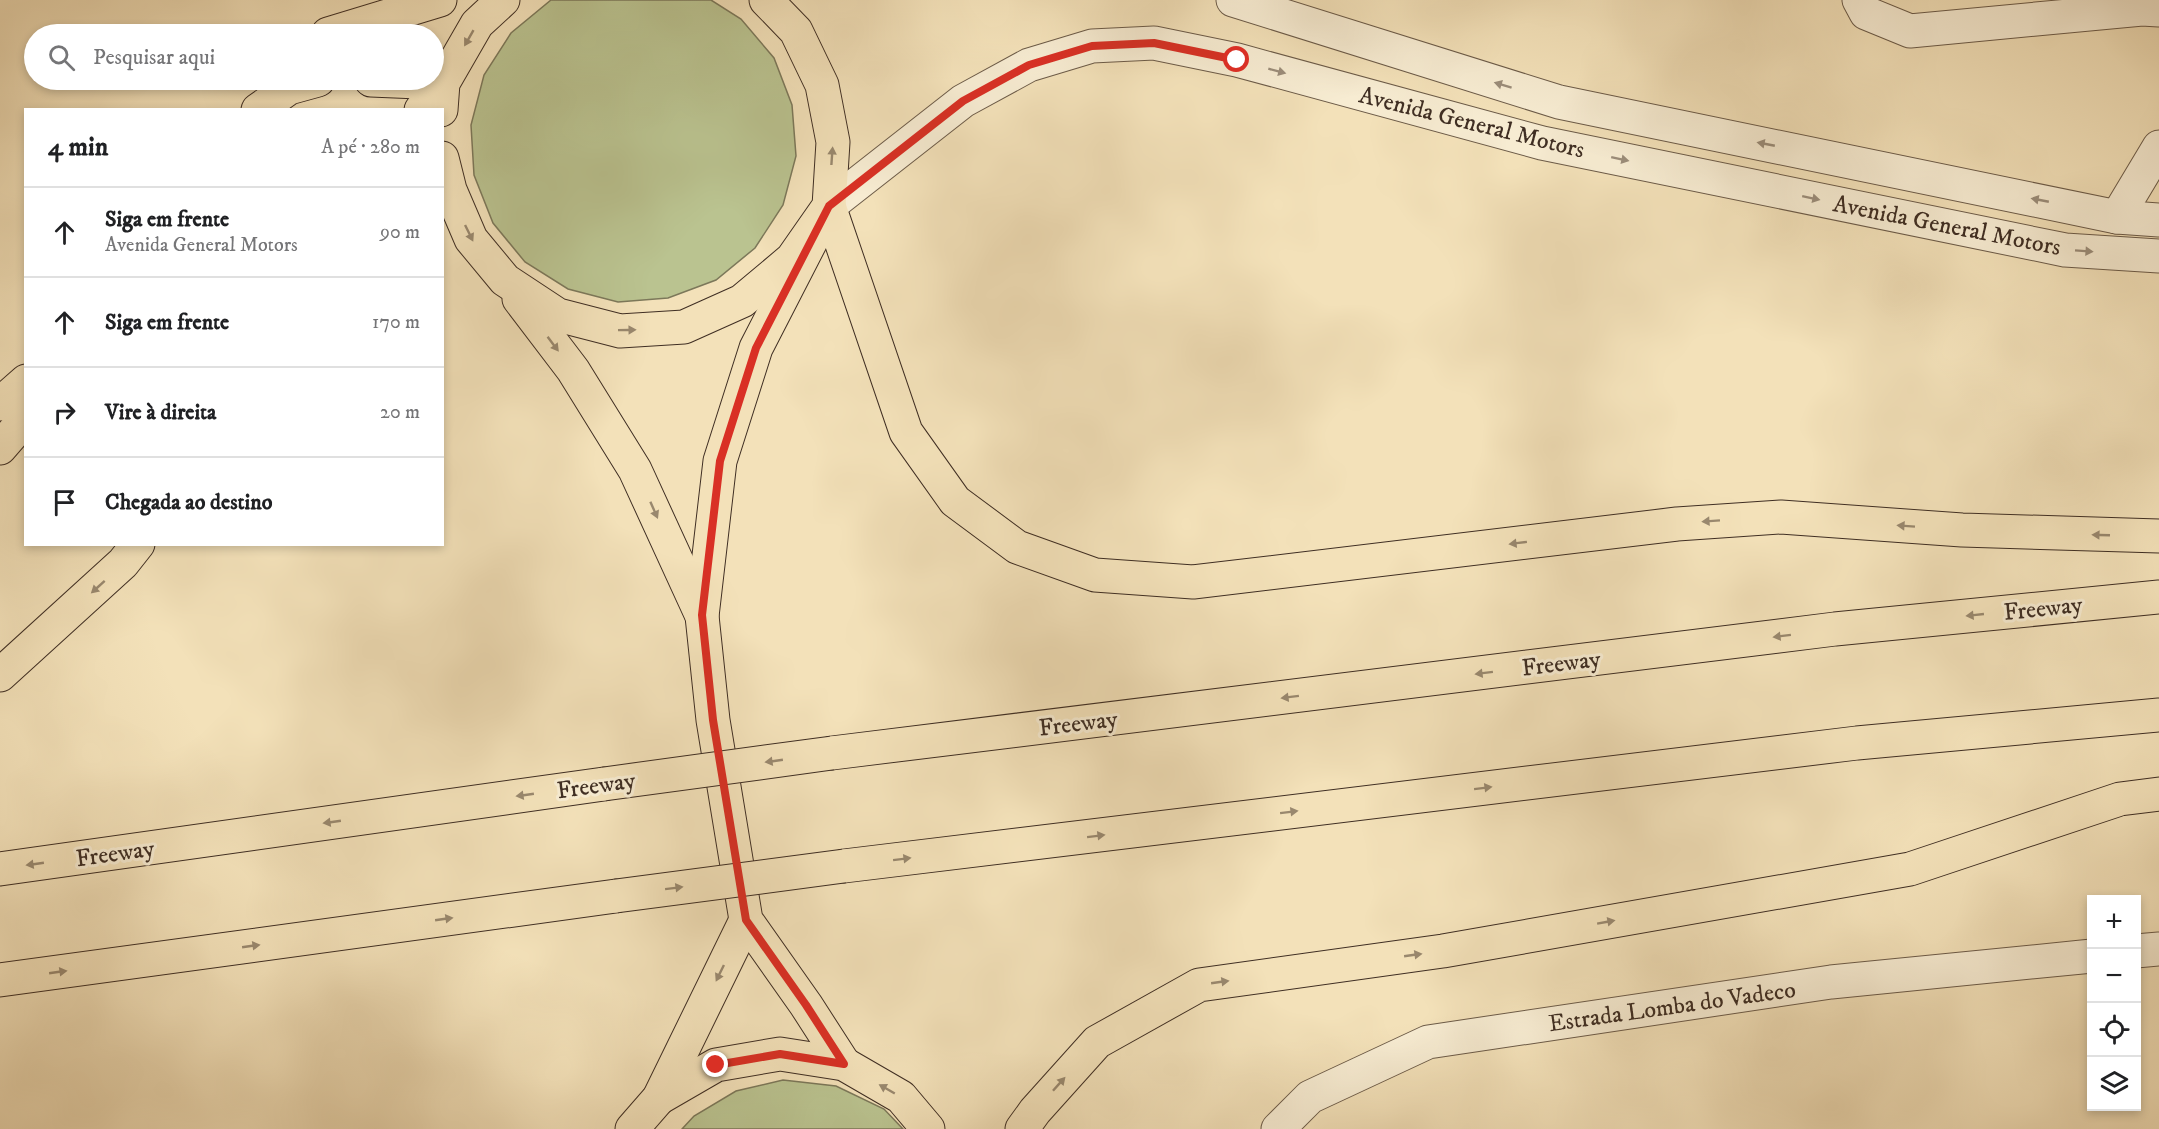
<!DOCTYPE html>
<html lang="pt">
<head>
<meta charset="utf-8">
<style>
	:root { --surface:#fff; --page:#f6f6f6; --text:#202124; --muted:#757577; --line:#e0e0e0 }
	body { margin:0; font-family:"IM FELL DW Pica",serif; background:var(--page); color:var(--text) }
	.controls { position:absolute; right:18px; bottom:18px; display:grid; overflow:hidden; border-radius:0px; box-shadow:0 3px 9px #0003 }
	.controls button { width:54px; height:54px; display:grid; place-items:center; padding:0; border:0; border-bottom:2px solid var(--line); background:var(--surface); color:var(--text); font:30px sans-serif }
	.stop { position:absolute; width:18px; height:18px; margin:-14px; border:4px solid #d93025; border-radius:50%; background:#fff }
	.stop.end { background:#d93025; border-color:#fff; box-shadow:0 2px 6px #0008 }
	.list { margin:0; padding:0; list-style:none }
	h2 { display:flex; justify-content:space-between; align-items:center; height:78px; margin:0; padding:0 24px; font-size:26px }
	h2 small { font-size:20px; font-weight:400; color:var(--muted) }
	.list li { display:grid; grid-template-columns:39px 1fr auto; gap:18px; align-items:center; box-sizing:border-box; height:90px; padding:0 24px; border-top:2px solid var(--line) }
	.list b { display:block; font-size:22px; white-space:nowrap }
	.list p { margin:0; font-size:20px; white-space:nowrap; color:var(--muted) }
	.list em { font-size:20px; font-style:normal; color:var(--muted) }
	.icon { flex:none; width:33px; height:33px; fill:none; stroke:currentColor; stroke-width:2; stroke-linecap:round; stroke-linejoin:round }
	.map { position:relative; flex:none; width:2159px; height:1129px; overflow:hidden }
	.search { position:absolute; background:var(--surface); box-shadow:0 3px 9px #0003; left:24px; top:24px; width:420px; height:66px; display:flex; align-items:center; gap:15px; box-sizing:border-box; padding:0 21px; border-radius:33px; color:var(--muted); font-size:22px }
	.panel { position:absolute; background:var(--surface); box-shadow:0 3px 9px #0003; left:24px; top:108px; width:420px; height:438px; border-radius:0px }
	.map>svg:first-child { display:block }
	.green { fill:#bac390; stroke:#7c785a; stroke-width:1.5 }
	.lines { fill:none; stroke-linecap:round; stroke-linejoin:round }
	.minor-casing { stroke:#6c5b48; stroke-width:35 }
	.major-casing { stroke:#3f2e23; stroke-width:35 }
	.highway-casing { stroke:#3f2e23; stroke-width:35 }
	.minor { stroke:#f7ecd2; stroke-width:33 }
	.major { stroke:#f3e1b9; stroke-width:33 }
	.highway { stroke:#f3e1b9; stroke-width:33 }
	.highway-bridge-casing { stroke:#3f2e23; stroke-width:35; stroke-linecap:butt }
	.highway-bridge { stroke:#f3e1b9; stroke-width:33 }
	.oneway { fill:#99886e }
	.oneway2 { fill:#9b8d7a }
	.route { stroke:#d93025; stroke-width:8 }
	.labels { text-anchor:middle; stroke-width:6; stroke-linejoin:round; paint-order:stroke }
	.street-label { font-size:24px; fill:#3f2e23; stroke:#f7ecd2 }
</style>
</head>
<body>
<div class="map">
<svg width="2159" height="1129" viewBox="0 0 2159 1129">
	<rect width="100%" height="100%" fill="#f3e1b9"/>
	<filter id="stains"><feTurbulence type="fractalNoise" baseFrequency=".00333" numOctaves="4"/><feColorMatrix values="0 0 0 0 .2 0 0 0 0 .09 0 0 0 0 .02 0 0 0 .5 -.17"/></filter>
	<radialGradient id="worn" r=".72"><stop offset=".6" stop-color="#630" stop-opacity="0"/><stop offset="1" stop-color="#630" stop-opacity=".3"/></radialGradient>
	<g class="green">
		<path d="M 551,0 L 711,0 L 741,19 L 774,58 L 792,105 L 796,156 L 783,205 L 755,248 L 716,280 L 668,298 L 618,302 L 568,289 L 525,262 L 493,223 L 474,175 L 471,125 L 484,75 L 511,33 Z"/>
		<path d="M 783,1080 L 836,1086 L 884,1109 L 903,1129 L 682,1129 L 694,1116 L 736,1091 Z"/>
	</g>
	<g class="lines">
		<g class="minor-casing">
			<g id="minor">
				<path d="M 1233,0 L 1559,102 L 2117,217 L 2159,220"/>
				<path d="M 1859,0 L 1866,13 L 1910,31 L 2142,9 L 2159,10"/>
				<path d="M 829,206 L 963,101 L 1029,65 L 1092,46 L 1154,43 L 1237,60 L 1542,143 L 2065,250 L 2159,256"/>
				<path d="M 2117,217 L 2159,147"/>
				<path d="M 2136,951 L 2159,949"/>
				<path d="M 1278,1129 L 1310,1097 L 1428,1042 L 1831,982 L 2092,956"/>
			</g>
		</g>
		<g class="major-casing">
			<g id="major">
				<path d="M 328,34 L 440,0"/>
				<path d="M 371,80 L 443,83"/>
				<path d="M 258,110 L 289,88 L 318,80"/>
				<path d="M 441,110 L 443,83 L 477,24 L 503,0"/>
				<path d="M 442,158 L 450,190 L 471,239 L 505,280 L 558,315 L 620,331 L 684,327 L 742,301 L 792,259 L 829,206 L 833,142 L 822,85 L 796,31 L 766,0"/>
				<path d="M 829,206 L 756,348 L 720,461 L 702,616 L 713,720 L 746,920 L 806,1005 L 844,1064"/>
				<path d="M 519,299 L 573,370 L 635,470 L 702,616"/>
				<path d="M 0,404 L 26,381"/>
				<path d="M 0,448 L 26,418"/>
				<path d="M 659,1098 L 716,1065 L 780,1054 L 844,1064 L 901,1097 L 928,1129"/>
				<path d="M 632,1129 L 659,1098 L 746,920"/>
			</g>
		</g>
		<g class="highway-casing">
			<g id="highway">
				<path d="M 421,110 L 443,83"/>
				<path d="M 829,206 L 906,432 L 955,501 L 1017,547 L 1095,575 L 1193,582 L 1677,524 L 1781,517 L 1962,530 L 2159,536"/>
				<path d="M 0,675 L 123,563 L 138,544"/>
				<path d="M 832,753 L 1835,629 L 2159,597"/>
				<path d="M 844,866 L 1857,743 L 2159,715"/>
				<path d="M 0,869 L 604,784"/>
				<path d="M 0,980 L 616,896"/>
				<path d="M 1022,1129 L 1035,1111 L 1097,1042 L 1199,985 L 1443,951 L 1910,869 L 2120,799 L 2159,794"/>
			</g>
		</g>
		<use href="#minor" class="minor"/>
		<use href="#major" class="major"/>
		<use href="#highway" class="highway"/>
		<g class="highway-bridge-casing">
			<g id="highway-bridge">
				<path d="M 604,784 L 832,753"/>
				<path d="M 616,896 L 844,866"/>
			</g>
		</g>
		<use href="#highway-bridge" class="highway-bridge"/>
	</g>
	<defs><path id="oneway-solid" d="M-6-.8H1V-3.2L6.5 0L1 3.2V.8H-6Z" transform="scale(1.5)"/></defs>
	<g class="oneway">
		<use href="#oneway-solid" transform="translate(469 38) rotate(120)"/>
		<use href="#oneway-solid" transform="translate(832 156) rotate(-86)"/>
		<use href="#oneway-solid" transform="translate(469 233) rotate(64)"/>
		<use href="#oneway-solid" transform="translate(627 330) rotate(-1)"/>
		<use href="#oneway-solid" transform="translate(553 344) rotate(53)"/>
		<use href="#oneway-solid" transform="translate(654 510) rotate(66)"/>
		<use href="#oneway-solid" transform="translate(1711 521) rotate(176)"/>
		<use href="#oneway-solid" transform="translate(1906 526) rotate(-176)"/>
		<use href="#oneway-solid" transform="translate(2101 535) rotate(-178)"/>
		<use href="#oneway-solid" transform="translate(1518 543) rotate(173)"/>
		<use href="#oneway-solid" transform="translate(98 587) rotate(138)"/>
		<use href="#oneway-solid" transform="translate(1975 615) rotate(174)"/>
		<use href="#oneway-solid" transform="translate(1782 636) rotate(173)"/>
		<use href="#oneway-solid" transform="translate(1484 673) rotate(173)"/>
		<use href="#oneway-solid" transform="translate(1290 697) rotate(173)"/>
		<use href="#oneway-solid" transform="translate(774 761) rotate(172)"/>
		<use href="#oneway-solid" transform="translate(1483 788) rotate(-7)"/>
		<use href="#oneway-solid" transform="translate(525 795) rotate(172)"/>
		<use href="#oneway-solid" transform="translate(1289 812) rotate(-7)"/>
		<use href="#oneway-solid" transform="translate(332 822) rotate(172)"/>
		<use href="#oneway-solid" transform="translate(1096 836) rotate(-7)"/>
		<use href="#oneway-solid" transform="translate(902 859) rotate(-7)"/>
		<use href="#oneway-solid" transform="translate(35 864) rotate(172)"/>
		<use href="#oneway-solid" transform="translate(674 888) rotate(-7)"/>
		<use href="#oneway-solid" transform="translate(444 919) rotate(-8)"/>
		<use href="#oneway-solid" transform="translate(1606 922) rotate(-10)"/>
		<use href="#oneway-solid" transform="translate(251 946) rotate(-8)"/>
		<use href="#oneway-solid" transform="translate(1413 955) rotate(-8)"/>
		<use href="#oneway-solid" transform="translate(58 972) rotate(-8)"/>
		<use href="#oneway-solid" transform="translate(720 973) rotate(116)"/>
		<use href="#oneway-solid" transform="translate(1220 982) rotate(-8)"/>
		<use href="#oneway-solid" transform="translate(1059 1084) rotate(-48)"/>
		<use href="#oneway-solid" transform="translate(887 1089) rotate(-150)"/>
	</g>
	<g class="oneway2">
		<use href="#oneway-solid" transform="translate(1277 71) rotate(15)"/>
		<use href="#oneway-solid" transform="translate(1503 85) rotate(-163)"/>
		<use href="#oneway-solid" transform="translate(1766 144) rotate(-169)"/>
		<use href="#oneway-solid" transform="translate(1620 159) rotate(12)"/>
		<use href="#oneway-solid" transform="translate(1811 198) rotate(12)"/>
		<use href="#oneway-solid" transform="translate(2040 200) rotate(-169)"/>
		<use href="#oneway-solid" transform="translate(2084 251) rotate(4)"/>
	</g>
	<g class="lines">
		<path class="route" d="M 716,1065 L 780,1054 L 844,1064 L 806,1005 L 746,920 L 713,720 L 702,615 L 720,461 L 756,348 L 829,206 L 963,101 L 1029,65 L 1092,46 L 1154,43 L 1237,60"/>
	</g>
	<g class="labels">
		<g class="street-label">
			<text transform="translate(1472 122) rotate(14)" y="8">Avenida General Motors</text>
			<text transform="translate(1947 225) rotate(11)" y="8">Avenida General Motors</text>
			<text transform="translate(2043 608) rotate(-6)" y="8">Freeway</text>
			<text transform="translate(1561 663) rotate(-7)" y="8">Freeway</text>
			<text transform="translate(1078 723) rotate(-7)" y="8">Freeway</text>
			<text transform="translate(596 785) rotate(-8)" y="8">Freeway</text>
			<text transform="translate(115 853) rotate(-8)" y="8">Freeway</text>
			<text transform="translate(1672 1006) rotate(-8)" y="8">Estrada Lomba do Vadeco</text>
		</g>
	</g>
	<rect width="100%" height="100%" filter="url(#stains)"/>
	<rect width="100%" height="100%" fill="url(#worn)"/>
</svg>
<div class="controls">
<button>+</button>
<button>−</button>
<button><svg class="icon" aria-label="locate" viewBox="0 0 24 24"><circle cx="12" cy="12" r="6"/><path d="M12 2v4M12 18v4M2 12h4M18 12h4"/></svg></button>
<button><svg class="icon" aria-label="layers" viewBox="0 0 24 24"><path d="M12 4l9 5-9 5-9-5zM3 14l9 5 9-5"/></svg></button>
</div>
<div class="stop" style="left:1237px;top:60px"></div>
<div class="stop end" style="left:716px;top:1065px"></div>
<div class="search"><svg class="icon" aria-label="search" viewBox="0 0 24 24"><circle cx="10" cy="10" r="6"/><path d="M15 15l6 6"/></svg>Pesquisar aqui</div>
<section class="panel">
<h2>4 min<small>A pé · 280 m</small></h2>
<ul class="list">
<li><svg class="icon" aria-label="ahead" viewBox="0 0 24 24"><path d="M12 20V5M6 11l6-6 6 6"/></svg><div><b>Siga em frente</b><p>Avenida General Motors</p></div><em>90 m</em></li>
<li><svg class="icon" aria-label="ahead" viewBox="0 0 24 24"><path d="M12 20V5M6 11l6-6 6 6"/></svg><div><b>Siga em frente</b></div><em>170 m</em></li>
<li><svg class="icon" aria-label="right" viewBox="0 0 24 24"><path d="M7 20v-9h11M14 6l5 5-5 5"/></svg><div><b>Vire à direita</b></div><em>20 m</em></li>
<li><svg class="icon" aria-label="arrive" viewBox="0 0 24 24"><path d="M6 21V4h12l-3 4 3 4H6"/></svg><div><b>Chegada ao destino</b></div></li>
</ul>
</section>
</div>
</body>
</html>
